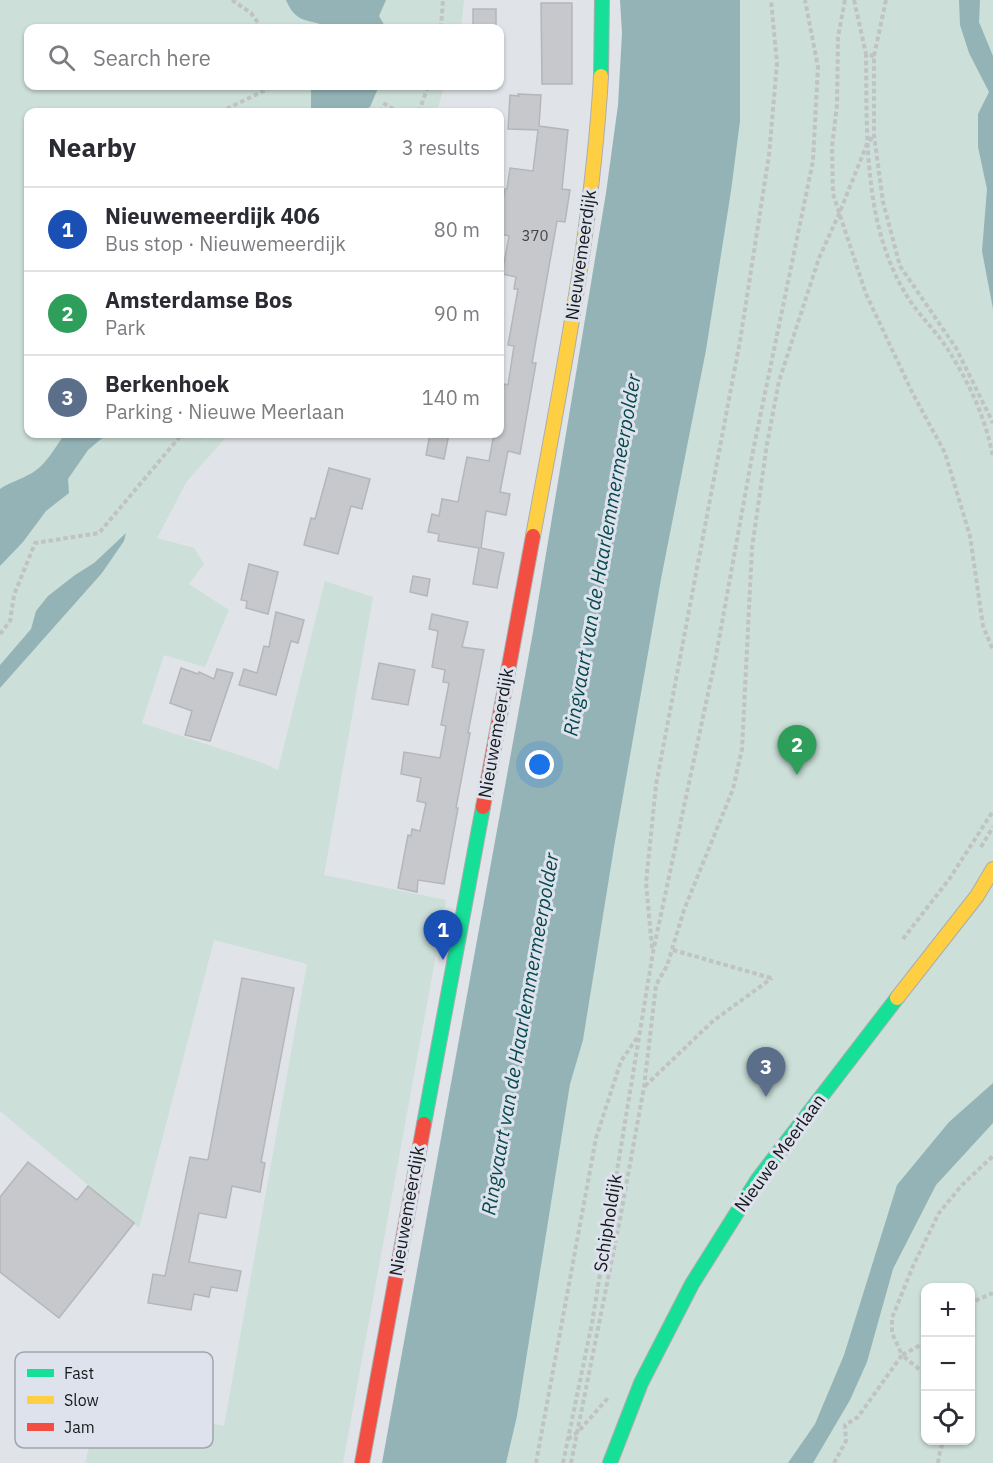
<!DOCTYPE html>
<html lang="en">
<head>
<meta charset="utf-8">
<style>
	:root { --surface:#fff; --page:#f7f7f7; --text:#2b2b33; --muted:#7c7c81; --line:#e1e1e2; --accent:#5d5f63 }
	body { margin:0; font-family:"IBM Plex Sans",sans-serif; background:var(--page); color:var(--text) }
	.controls { position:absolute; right:18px; bottom:18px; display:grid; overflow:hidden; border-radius:12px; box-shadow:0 2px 4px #0004 }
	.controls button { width:54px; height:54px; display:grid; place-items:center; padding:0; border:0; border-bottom:2px solid var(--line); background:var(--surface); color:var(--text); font:30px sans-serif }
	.you { position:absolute; left:540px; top:765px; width:21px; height:21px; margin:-15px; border:4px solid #fff; border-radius:50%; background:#1a73e8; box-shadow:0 0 0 9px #1a73e833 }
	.badge { display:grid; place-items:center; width:39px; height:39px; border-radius:50%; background:var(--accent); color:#fff; font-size:20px; font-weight:700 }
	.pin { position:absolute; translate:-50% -50px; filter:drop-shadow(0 2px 3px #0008) }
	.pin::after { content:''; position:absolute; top:32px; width:21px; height:18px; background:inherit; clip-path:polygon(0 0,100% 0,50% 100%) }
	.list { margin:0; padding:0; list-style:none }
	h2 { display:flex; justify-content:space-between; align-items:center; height:78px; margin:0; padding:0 24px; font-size:26px }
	h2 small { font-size:20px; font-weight:400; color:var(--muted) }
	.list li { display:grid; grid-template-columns:39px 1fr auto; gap:18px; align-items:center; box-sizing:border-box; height:84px; padding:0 24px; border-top:2px solid var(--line) }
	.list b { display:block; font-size:22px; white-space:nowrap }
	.list p { margin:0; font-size:20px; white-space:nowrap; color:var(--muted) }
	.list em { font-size:20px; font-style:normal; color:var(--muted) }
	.icon { flex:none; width:33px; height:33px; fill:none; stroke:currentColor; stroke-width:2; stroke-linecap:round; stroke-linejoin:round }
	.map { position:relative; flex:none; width:993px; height:1463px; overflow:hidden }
	.search { position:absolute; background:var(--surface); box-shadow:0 2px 4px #0004; left:24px; top:24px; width:480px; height:66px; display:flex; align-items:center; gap:15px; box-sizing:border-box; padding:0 21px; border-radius:12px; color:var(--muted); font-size:22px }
	.panel { position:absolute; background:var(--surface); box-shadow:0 2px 4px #0004; left:24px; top:108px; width:480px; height:330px; border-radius:12px }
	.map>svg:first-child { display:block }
	.green { fill:#ccdfd9; fill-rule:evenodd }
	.water { fill:#94b3b6 }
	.building { fill:#c6c8cb; stroke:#b4b6ba; stroke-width:1.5 }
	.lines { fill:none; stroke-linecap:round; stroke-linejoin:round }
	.fast-casing { stroke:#aaadb0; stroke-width:16 }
	.slow-casing { stroke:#aaadb0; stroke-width:16 }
	.jam-casing { stroke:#aaadb0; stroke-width:16 }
	.path { stroke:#c1c2c4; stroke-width:4; stroke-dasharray:4.5 3; stroke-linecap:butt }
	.fast { stroke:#16e098; stroke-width:14 }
	.slow { stroke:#ffcf43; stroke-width:14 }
	.jam { stroke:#f24e42; stroke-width:14 }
	.labels { text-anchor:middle; stroke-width:6; stroke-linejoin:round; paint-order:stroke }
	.number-label { font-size:15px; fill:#424447 }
	.street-label { font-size:18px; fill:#16181b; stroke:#dde2ec }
	.water-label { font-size:20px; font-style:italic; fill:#05494d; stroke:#dde2ec }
	.key { fill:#dde2ec; stroke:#a1a5ad; stroke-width:1.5 }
	.key-label { font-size:16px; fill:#16181b }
</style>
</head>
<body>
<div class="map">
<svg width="993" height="1463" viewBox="0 0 993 1463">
	<rect width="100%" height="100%" fill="#e0e3e8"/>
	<g class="green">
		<path d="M 0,0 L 464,0 L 461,28 L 28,28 L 28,86 L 444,86 L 437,112 L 28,112 L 28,434 L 211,434 L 204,442 L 214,434 L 229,434 L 187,481 L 157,538 L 194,548 L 204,564 L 189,584 L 229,610 L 205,667 L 164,655 L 142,723 L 263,763 L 278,770 L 325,581 L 373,597 L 324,875 L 446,900 L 343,1463 L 85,1463 L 101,1403 L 224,1426 L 307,964 L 214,940 L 139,1228 L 0,1111 L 0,688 L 102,573 L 125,534 L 94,563 L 75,575 L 36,611 L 31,629 L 0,665 Z"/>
		<path d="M 709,0 L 993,0 L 993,1463 L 476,1463 ZM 926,1288 L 970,1288 L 970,1440 L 926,1440 Z"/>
	</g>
	<g class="water">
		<path d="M 286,0 L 386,0 L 379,16 L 386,28 L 331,28 C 310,18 297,26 286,0 Z"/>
		<path d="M 620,0 L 740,0 L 740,121 L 731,191 L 706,350 L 661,579 L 614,847 L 583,1040 L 570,1084 L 517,1416 L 506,1463 L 382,1463 L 533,632 L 606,193 L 618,105 L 622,33 Z"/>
		<path d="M 959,0 L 980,0 L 979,22 L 993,56 L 993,309 L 982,251 L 987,189 L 978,147 L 978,114 L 989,92 L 969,53 L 960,25 Z"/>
		<path d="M 318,86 L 379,86 L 370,107 L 359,112 L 311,112 L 311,90 Z"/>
		<path d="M 65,434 L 107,434 L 88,450 L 68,479 L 69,493 L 46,511 L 23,542 L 0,566 L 0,489 C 10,482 20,480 30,474 C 46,466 55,447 65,434 Z"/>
		<path d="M 126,533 L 124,541 L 102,573 L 0,688 L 0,665 L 31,629 L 36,611 L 48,596 L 75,575 L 94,563 Z"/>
		<path d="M 993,1083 L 993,1123 L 936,1185 L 893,1269 L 867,1362 L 850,1400 L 813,1463 L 788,1463 L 815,1424 L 844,1355 L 897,1185 L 949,1122 Z"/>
	</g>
	<g class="building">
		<path d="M 541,3 L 572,3 L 572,84 L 542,84 Z"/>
		<rect x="473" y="9" width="23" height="19"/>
		<path d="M 518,94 L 541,95 L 539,126 L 568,130 L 562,189 L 570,190 L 565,222 L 557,221 L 532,363 L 536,363 L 520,454 L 508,451 L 500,492 L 510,494 L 506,515 L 486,511 L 481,548 L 504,553 L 497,588 L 473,584 L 479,548 L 438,541 L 439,534 L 428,532 L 432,514 L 439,516 L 442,499 L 458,502 L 467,457 L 489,461 L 494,434 L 500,434 L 500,414 L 504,384 L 508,385 L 514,346 L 508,345 L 518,289 L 514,289 L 516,277 L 502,274 L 509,236 L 500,234 L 500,217 L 505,189 L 507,189 L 510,168 L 533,171 L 538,130 L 508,129 L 510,95 L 519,96 Z"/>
		<path d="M 430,434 L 449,434 L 444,459 L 426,455 Z"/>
		<path d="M 329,468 L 370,479 L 362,509 L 351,506 L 338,554 L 304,545 L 311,518 L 315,519 Z"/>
		<path d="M 249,564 L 278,572 L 268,614 L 246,608 L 247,601 L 241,600 Z"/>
		<path d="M 413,576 L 430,579 L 427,596 L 410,592 Z"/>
		<path d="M 276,612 L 304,620 L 298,643 L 291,641 L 276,695 L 239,685 L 244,669 L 257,673 L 264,646 L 269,647 Z"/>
		<path d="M 432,614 L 468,622 L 462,647 L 484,650 L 468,733 L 470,733 L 456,808 L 458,808 L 444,884 L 418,880 L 417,892 L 398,888 L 408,835 L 411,836 L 412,829 L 420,831 L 426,803 L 417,801 L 421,778 L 401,774 L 404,752 L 440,758 L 446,726 L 441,725 L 449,683 L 443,682 L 445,670 L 432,667 L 438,631 L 429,629 Z"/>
		<path d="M 379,663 L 415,670 L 408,705 L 372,699 Z"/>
		<path d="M 181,668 L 198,674 L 199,672 L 214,679 L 217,669 L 233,673 L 210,741 L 185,735 L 192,711 L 170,703 Z"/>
		<path d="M 242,978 L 294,988 L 261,1162 L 265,1163 L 260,1192 L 232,1186 L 226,1218 L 199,1213 L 189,1262 L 241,1271 L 237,1291 L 211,1287 L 209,1297 L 194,1294 L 191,1310 L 148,1303 L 153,1274 L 165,1276 L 190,1157 L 208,1160 Z"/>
		<path d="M 28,1162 L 77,1200 L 88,1186 L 134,1223 L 59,1318 L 0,1272 L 0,1197 Z"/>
	</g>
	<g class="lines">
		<g class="fast-casing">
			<g id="fast">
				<path d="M 601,76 L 602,0"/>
				<path d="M 424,1124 L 483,807"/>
				<path d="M 610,1463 L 641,1383 L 692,1284 L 758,1179 L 897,998"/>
			</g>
		</g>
		<g class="slow-casing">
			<g id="slow">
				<path d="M 533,536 C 561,384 592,231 601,76"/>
				<path d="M 897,998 L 977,896 L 993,869"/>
			</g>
		</g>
		<g class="jam-casing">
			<g id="jam">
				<path d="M 483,807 L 533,536"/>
				<path d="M 362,1463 L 424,1124"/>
			</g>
		</g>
		<g class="path">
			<path d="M 232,0 L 251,13 L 262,28"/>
			<path d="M 845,0 L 838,37 L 837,105 L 832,147 L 833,194 L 866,294 L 913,394 L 945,453 L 970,536 L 983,626 L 993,650"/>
			<path d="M 854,0 L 866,54"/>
			<path d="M 886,0 L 874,56 L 874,135 L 883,202 L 900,266 L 956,348 L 993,423"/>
			<path d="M 441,28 L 443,0"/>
			<path d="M 874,56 L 866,54 C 867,132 863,221 904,291 C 916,313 937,331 950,353 C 970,384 987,422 993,458"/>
			<path d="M 220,112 L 274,86"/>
			<path d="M 380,112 L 385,104 L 398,112"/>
			<path d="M 419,112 L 428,86"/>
			<path d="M 0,634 L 10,621 L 14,595 L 35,543 L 99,533 L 182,434"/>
			<path d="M 981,847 L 993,827"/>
			<path d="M 903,939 L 950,878 L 993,811"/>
			<path d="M 652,948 L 646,883 L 656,785 L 740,341 L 769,155 L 777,63 L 771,0"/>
			<path d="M 673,950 L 771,978"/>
			<path d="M 645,1086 L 713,1021 L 772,978"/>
			<path d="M 970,1306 L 977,1300 L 993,1293"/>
			<path d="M 926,1342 L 902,1355 L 926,1375"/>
			<path d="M 568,1439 L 578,1432 L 608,1398"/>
			<path d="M 536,1463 L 596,1138 L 621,1061 L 637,1038"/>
			<path d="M 563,1463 L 592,1323 L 653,952 L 716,656 L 753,451 L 813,161 L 818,67 L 805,0"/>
			<path d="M 571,1463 L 620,1219 L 644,1087 L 656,985 L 667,966 L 684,910 L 733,789 L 742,749 L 752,548 L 767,444 L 779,381 L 819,258 L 839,214 L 867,144 L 874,135"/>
			<path d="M 834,1463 L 846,1441 L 845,1425 L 858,1417 L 902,1355 L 892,1333 L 892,1318 L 913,1266 L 939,1213 L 962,1185 L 993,1156"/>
			<path d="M 938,1463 L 940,1451 L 944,1440"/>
		</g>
		<use href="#fast" class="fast"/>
		<use href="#slow" class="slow"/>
		<use href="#jam" class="jam"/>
	</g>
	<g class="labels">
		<g class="number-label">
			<text x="535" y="241">370</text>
		</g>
		<g class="street-label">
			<text transform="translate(581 255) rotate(-82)" y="6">Nieuwemeerdijk</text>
			<text transform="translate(496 733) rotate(-80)" y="6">Nieuwemeerdijk</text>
			<text transform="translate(780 1153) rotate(-54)" y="6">Nieuwe Meerlaan</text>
			<text transform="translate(407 1211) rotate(-80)" y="6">Nieuwemeerdijk</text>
			<text transform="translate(608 1223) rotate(-81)" y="6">Schipholdijk</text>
		</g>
		<g class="water-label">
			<text transform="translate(602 555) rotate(-80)" y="7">Ringvaart van de Haarlemmermeerpolder</text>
			<text transform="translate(520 1034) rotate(-80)" y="7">Ringvaart van de Haarlemmermeerpolder</text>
		</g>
	</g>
	<rect x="15" y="1352" width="198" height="96" rx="9" class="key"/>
	<rect x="27" y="1369" width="27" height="8" fill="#16e098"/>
	<rect x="27" y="1396" width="27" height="8" fill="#ffcf43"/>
	<rect x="27" y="1423" width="27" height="8" fill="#f24e42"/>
	<g class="key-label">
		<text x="64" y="1379">Fast</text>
		<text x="64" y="1406">Slow</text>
		<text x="64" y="1433">Jam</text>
	</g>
</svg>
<div class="controls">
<button>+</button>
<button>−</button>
<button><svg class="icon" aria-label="locate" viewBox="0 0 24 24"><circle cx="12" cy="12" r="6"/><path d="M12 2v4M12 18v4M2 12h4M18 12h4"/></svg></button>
</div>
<div class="you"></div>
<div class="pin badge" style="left:443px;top:960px;background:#1a4fb4">1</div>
<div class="pin badge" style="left:797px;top:775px;background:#2e9e5b">2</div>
<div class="pin badge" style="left:766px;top:1097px;background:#5c6f8a">3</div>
<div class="search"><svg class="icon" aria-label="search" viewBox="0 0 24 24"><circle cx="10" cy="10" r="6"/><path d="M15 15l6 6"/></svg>Search here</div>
<section class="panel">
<h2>Nearby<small>3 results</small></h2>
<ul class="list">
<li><span class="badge" style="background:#1a4fb4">1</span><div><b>Nieuwemeerdijk 406</b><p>Bus stop · Nieuwemeerdijk</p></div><em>80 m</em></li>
<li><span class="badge" style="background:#2e9e5b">2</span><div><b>Amsterdamse Bos</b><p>Park</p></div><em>90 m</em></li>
<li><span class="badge" style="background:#5c6f8a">3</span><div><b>Berkenhoek</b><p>Parking · Nieuwe Meerlaan</p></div><em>140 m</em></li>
</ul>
</section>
</div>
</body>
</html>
